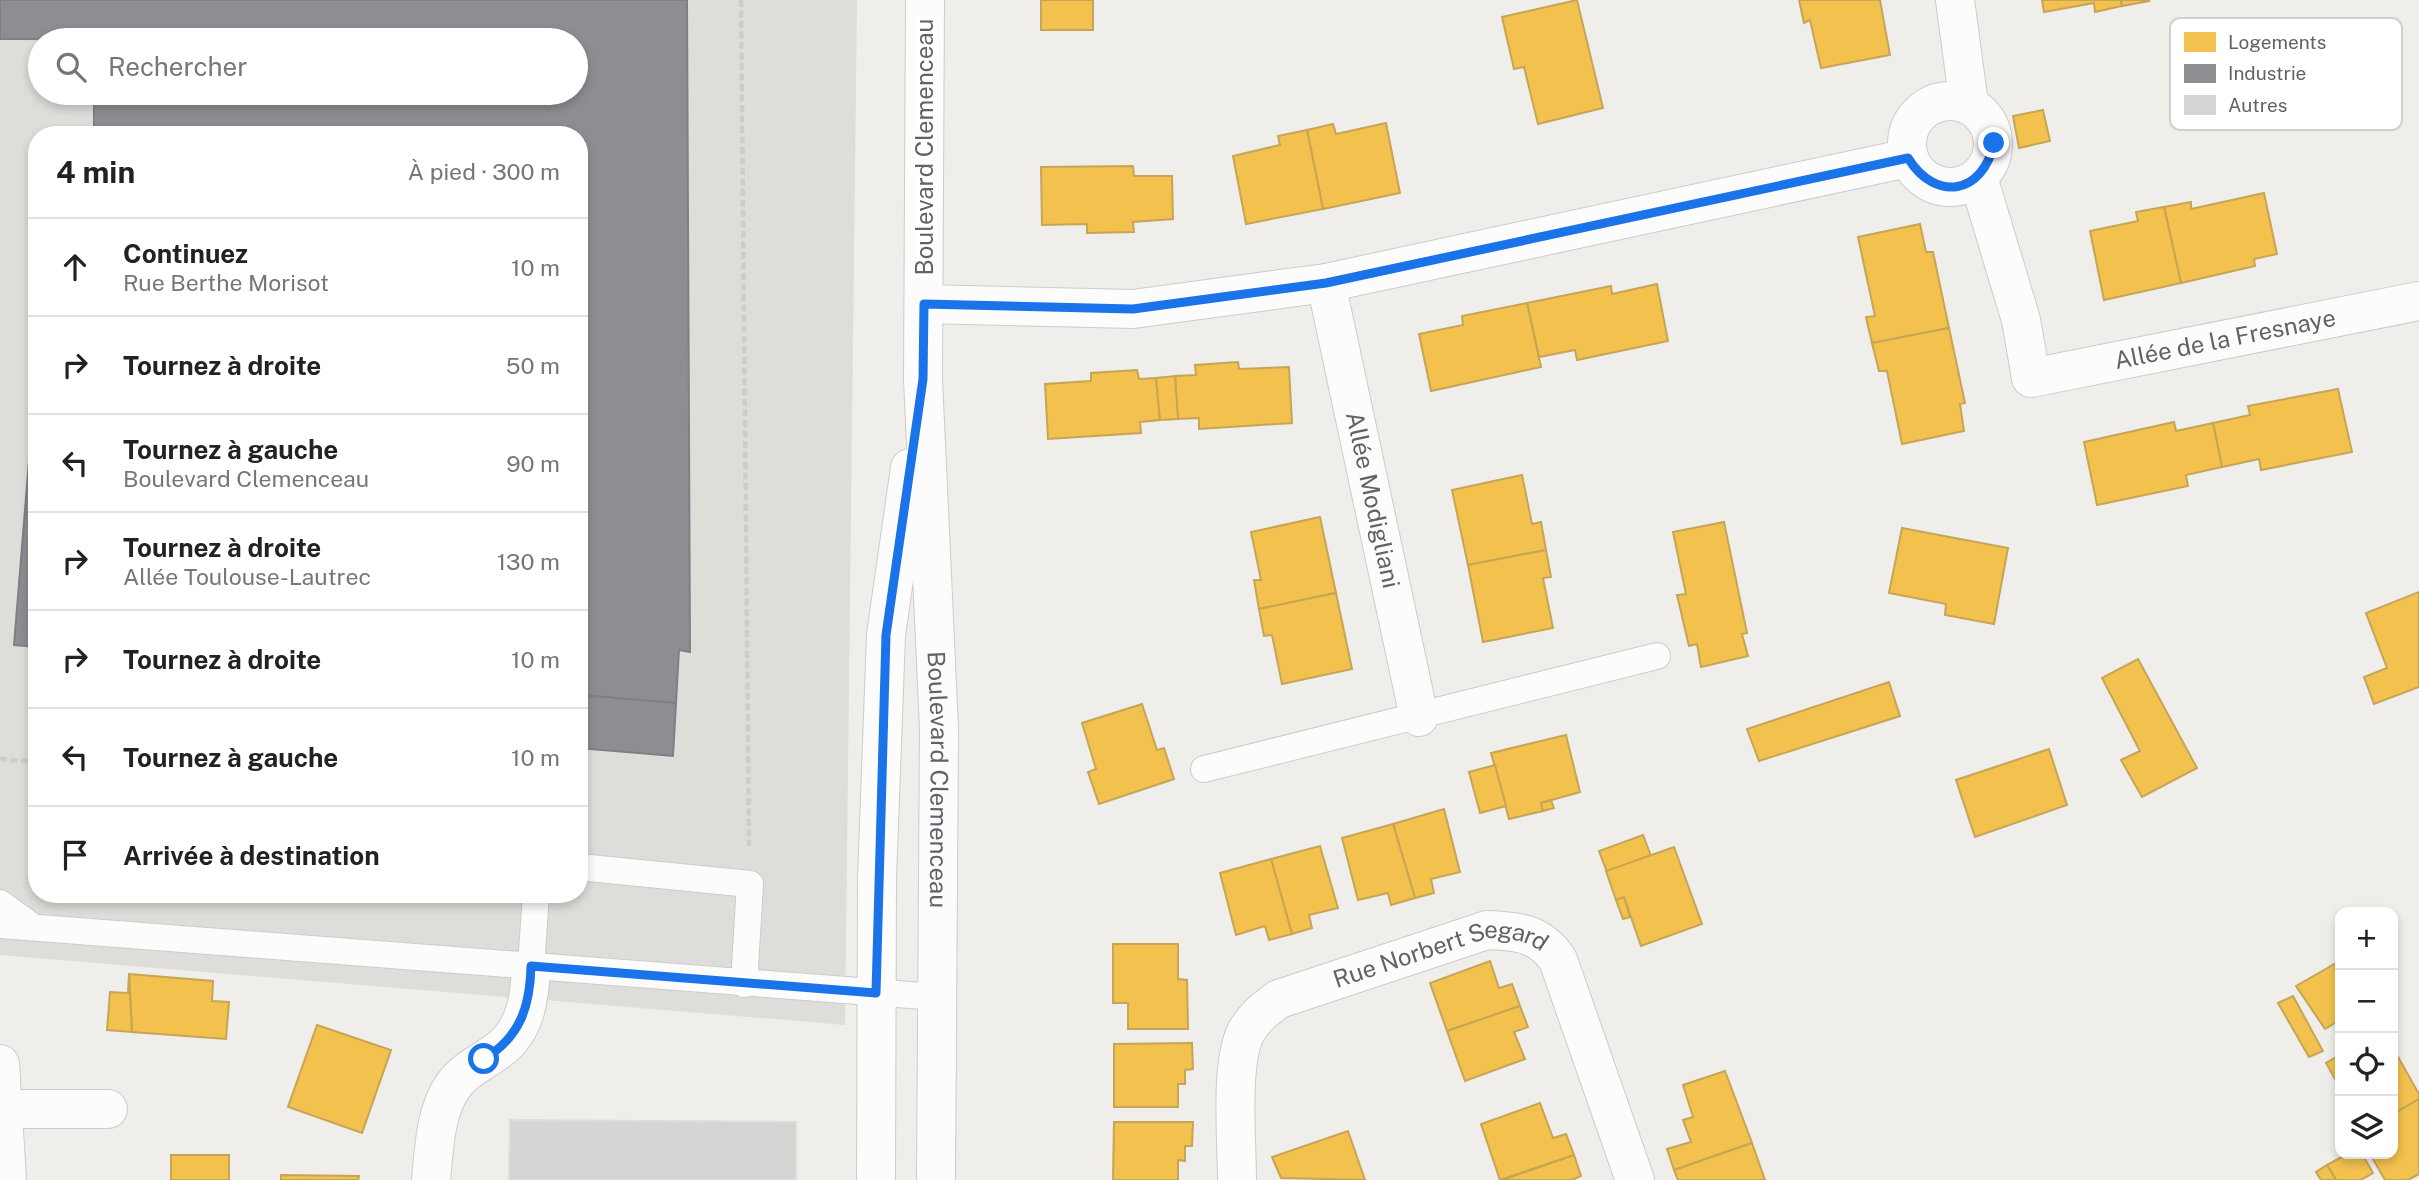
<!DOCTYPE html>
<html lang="fr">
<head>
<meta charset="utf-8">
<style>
	:root { --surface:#fff; --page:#f2f2f2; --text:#222; --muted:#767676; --line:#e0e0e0 }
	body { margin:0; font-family:"Public Sans",sans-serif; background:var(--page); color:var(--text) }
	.controls { position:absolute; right:21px; bottom:21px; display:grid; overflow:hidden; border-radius:14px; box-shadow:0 4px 10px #0003 }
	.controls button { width:63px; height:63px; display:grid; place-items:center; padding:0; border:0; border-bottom:2px solid var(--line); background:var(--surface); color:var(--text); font:35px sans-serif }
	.stop { position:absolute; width:21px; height:21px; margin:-16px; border:5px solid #1a73e8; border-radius:50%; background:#fff }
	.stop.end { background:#1a73e8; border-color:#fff; box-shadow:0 2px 7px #0008 }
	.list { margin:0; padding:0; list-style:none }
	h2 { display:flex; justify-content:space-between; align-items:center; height:91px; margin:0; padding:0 28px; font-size:30px }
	h2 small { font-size:23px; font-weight:400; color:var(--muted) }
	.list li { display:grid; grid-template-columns:46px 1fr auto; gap:21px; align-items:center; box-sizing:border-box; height:98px; padding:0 28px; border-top:2px solid var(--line) }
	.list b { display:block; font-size:26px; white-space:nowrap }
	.list p { margin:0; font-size:23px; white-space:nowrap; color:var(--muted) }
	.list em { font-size:23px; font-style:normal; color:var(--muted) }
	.icon { flex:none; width:38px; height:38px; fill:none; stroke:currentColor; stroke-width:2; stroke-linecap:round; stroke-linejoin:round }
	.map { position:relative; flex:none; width:2419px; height:1180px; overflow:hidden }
	.search { position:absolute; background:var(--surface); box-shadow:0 4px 10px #0003; left:28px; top:28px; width:560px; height:77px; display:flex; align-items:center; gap:18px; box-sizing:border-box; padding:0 24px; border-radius:38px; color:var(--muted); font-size:26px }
	.panel { position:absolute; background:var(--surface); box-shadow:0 4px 10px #0003; left:28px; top:126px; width:560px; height:777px; border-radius:28px }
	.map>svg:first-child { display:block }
	.industrial { fill:#dfddda; fill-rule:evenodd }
	.homes { fill:#f2c14e; stroke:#c6a556; stroke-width:2 }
	.industry { fill:#8d8d92; stroke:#7f8085; stroke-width:2 }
	.building { fill:#d6d5d3; stroke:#deddd9; stroke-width:2 }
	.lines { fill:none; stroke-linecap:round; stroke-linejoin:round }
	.service-casing { stroke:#cbcccc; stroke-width:28 }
	.minor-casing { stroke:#cbcccc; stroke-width:40 }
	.tertiary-casing { stroke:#cbcccc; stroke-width:40 }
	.path { stroke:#cacfcc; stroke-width:4.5; stroke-dasharray:7 3.5; stroke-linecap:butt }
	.service { stroke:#fdfcfc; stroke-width:26 }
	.minor { stroke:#fdfcfc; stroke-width:38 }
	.tertiary { stroke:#fdfcfc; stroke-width:38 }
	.route { stroke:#1a73e8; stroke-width:9 }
	.labels { text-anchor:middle; stroke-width:7; stroke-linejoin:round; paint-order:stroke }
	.street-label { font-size:24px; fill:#5f6368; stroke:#fff }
	.key { fill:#fff; stroke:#cfd0d2; stroke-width:2 }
	.key-label { font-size:19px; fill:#5f6368 }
</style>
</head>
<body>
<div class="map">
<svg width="2419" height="1180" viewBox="0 0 2419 1180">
	<rect width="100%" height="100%" fill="#efeeea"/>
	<path class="industrial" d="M 0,0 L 857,0 L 845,1025 L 0,955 ZM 40,40 L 576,40 L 576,93 L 40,93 ZM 37,135 L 579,135 L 579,894 L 37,894 Z"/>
	<g class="homes">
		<rect x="1041" y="0" width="52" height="30"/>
		<path d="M 1577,0 L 1603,108 L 1538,124 L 1524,67 L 1514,69 L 1502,17 Z"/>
		<path d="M 1799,0 L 1880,0 L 1890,55 L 1821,68 L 1810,20 L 1804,23 Z"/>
		<path d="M 2042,0 L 2121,0 L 2122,6 L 2095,12 L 2094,3 L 2044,12 Z"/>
		<path d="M 2121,0 L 2148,0 L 2149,1 L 2122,6 Z"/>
		<path d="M 2043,110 L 2050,141 L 2019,148 L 2013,116 Z"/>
		<path d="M 1386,123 L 1400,193 L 1323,209 L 1307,130 L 1333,124 L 1336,134 Z"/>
		<path d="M 1307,130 L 1323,209 L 1246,224 L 1233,156 L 1280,145 L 1278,136 Z"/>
		<path d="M 1133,166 L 1134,176 L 1172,176 L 1173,219 L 1133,222 L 1134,232 L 1087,233 L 1087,224 L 1042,225 L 1041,167 Z"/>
		<path d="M 2264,193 L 2277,254 L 2254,259 L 2255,266 L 2181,283 L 2164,207 L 2191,202 L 2191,209 Z"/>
		<path d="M 2164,207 L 2181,283 L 2104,300 L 2090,231 L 2138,221 L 2136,212 Z"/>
		<path d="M 1920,224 L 1926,252 L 1933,252 L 1949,328 L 1872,343 L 1866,317 L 1875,316 L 1858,237 Z"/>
		<path d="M 1657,284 L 1668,341 L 1577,360 L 1575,350 L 1539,357 L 1527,303 L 1611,286 L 1612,294 Z"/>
		<path d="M 1527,303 L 1541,367 L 1431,391 L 1419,334 L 1463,325 L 1462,316 Z"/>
		<path d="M 1949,328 L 1965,403 L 1960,404 L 1964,431 L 1902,444 L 1887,371 L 1879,371 L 1872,343 Z"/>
		<path d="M 1238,362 L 1239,369 L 1289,367 L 1292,423 L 1199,429 L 1199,418 L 1178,419 L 1175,376 L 1196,375 L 1195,365 Z"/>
		<path d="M 1137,370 L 1139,379 L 1156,378 L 1160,420 L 1140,422 L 1141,433 L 1048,439 L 1045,384 L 1091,381 L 1091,373 Z"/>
		<path d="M 1175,376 L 1178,419 L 1160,420 L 1156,378 Z"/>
		<path d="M 2338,389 L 2352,452 L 2261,470 L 2259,459 L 2222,467 L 2213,423 L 2250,415 L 2248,406 Z"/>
		<path d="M 2174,422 L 2176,431 L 2213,423 L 2222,467 L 2186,475 L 2188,486 L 2097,505 L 2084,442 Z"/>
		<path d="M 1522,475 L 1532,524 L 1541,522 L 1546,550 L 1468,565 L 1452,490 Z"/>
		<path d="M 1320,517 L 1336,593 L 1259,609 L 1254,580 L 1261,580 L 1251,532 Z"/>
		<path d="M 1724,522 L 1747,633 L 1742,634 L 1748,656 L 1701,667 L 1697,644 L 1689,646 L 1677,595 L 1686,594 L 1673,532 Z"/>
		<path d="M 1902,528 L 2008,548 L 1994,624 L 1945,615 L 1946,604 L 1889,593 Z"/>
		<path d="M 1546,550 L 1551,577 L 1543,578 L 1553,628 L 1483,642 L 1468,565 Z"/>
		<path d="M 2419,592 L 2419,687 L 2374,704 L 2364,677 L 2387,668 L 2366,613 Z"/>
		<path d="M 1336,593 L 1352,669 L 1282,684 L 1272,635 L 1264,636 L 1259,609 Z"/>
		<path d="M 2138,659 L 2197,768 L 2142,797 L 2121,760 L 2140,751 L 2102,678 Z"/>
		<path d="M 1889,682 L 1900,716 L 1759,761 L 1747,729 Z"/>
		<path d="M 1142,704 L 1157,750 L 1164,748 L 1174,779 L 1099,804 L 1088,772 L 1096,769 L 1082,723 Z"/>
		<path d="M 1566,735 L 1580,792 L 1541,803 L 1543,811 L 1509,819 L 1491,753 Z"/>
		<path d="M 2049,749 L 2067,805 L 1975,837 L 1956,780 Z"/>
		<path d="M 1495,765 L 1506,806 L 1480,813 L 1469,772 Z"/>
		<path d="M 1551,800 L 1554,808 L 1543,811 L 1541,803 Z"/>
		<path d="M 1444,809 L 1460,872 L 1431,879 L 1434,893 L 1415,898 L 1393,824 Z"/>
		<path d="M 1393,824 L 1415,898 L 1391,905 L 1388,893 L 1358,900 L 1342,838 Z"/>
		<path d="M 1643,835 L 1651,856 L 1607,872 L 1599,851 Z"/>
		<path d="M 1320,846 L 1338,908 L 1309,915 L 1312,928 L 1292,934 L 1271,859 Z"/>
		<path d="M 1674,847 L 1702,924 L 1641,946 L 1624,897 L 1616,900 L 1606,871 Z"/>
		<path d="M 1271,859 L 1292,934 L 1269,940 L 1265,926 L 1236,935 L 1220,873 Z"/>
		<path d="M 1624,897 L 1630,917 L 1623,919 L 1616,900 Z"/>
		<path d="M 1113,944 L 1178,944 L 1178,979 L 1187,980 L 1188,1029 L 1128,1029 L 1128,1003 L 1113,1003 Z"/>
		<path d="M 1490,961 L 1499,988 L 1512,984 L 1520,1006 L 1447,1031 L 1430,983 Z"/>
		<path d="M 2336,963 L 2340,970 L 2340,1020 L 2325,1029 L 2296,986 Z"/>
		<path d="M 129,974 L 213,981 L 212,1001 L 229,1002 L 226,1039 L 132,1032 Z"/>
		<path d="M 129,974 L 132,1032 L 107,1030 L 110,992 L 128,993 Z"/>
		<path d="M 2293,996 L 2323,1051 L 2309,1057 L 2278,1003 Z"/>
		<path d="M 1520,1006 L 1528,1027 L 1514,1032 L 1525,1059 L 1465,1081 L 1447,1031 Z"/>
		<path d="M 317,1025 L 391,1050 L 362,1133 L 288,1107 Z"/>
		<path d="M 1192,1043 L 1193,1069 L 1185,1070 L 1185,1084 L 1178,1084 L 1178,1107 L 1114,1107 L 1114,1044 Z"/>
		<path d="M 2393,1048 L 2419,1094 L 2419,1099 L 2393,1114 Z"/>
		<path d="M 2340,1055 L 2340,1088 L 2326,1063 Z"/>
		<path d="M 1725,1071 L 1752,1143 L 1674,1170 L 1667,1149 L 1691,1142 L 1683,1120 L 1693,1117 L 1683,1085 Z"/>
		<path d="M 2419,1099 L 2419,1174 L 2408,1180 L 2385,1180 L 2370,1154 L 2393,1154 L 2393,1114 Z"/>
		<path d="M 1540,1103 L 1553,1138 L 1566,1134 L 1574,1155 L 1500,1180 L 1481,1124 Z"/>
		<path d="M 1114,1122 L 1193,1122 L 1192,1146 L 1185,1146 L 1185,1161 L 1178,1160 L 1178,1180 L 1113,1180 Z"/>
		<path d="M 1348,1131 L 1365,1180 L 1281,1178 L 1272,1157 Z"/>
		<path d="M 1752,1143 L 1765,1180 L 1678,1180 L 1674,1170 Z"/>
		<path d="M 2347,1154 L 2362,1154 L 2373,1173 L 2361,1180 L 2336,1180 L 2327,1165 Z"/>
		<rect x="171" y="1155" width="58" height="25"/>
		<path d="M 1574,1155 L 1581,1176 L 1572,1180 L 1502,1180 Z"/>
		<path d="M 2327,1165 L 2336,1180 L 2321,1180 L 2316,1172 Z"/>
		<path d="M 281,1175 L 359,1176 L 358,1180 L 281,1180 Z"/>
	</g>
	<g class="industry">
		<path d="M 0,0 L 687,0 L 690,652 L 679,650 L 676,703 L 579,695 L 579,135 L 94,135 L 94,93 L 576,93 L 576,40 L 0,39 Z"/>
		<path d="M 29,461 L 37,461 L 37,647 L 14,645 Z"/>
		<path d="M 579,695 L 676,703 L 673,756 L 579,748 Z"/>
	</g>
	<path class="building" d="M 510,1120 L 796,1122 L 796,1180 L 509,1180 Z"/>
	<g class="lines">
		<g class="service-casing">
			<g id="service">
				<path d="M 1204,769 L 1657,656"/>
				<path d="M 579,867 L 750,884 L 744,984"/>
				<path d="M 0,903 L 33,927"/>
				<path d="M 0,925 L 936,997"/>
				<path d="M 531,966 L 536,894"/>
			</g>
		</g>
		<g class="minor-casing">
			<g id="minor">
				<path d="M 1955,0 L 1969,104"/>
				<circle cx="1950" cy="144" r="43"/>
				<path id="s1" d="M 1978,177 L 2021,320 L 2031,378 L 2419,301"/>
				<path id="s2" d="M 1326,283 L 1419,717"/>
				<path d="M 924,304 L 1133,309 L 1326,283 L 1908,158"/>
				<path d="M 0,1064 L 7,1180"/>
				<path d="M 3,1109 L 108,1109"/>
				<path d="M 431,1180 C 434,1150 435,1111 453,1086 C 466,1068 484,1062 500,1049 C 526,1029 530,997 531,966"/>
				<path id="s3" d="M 1237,1180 C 1237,1142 1230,1067 1245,1034 C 1253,1018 1265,1009 1279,999 L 1487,930 C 1518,931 1540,933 1558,960 L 1635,1180"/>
			</g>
		</g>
		<g class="tertiary-casing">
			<g id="tertiary">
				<path id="s4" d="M 925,0 L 923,379 L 939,728 L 936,1180"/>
				<path d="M 876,1180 L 877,879 L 886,635 L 910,468"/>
			</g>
		</g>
		<g class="path">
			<path d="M 741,0 L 749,846"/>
			<path d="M 0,759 L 37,762"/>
		</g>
		<use href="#service" class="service"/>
		<use href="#minor" class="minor"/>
		<use href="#tertiary" class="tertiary"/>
	</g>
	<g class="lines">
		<path class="route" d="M 484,1059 C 520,1037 530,1007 531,966 L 876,993 L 886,635 L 923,379 L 924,304 L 1133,309 L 1326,283 L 1908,158 C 1936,203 1983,194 1994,143"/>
	</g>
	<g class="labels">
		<g class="street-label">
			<text transform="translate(925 147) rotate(-90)" y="8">Boulevard Clemenceau</text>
			<text dy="8" stroke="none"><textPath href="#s1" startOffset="406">Allée de la Fresnaye</textPath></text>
			<text dy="8" stroke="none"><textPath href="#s2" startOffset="222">Allée Modigliani</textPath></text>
			<text dy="8" stroke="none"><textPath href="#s4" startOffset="780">Boulevard Clemenceau</textPath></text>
			<text dy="8" stroke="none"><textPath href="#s3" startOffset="366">Rue Norbert Segard</textPath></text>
		</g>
	</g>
	<rect x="2170" y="18" width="232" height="112" rx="10" class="key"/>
	<rect x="2184" y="32" width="32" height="20" fill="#f2c14e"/>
	<rect x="2184" y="64" width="32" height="19" fill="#8d8d92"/>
	<rect x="2184" y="95" width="32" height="20" fill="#d6d5d3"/>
	<g class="key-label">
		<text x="2228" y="49">Logements</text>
		<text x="2228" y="80">Industrie</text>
		<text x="2228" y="112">Autres</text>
	</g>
</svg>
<div class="controls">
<button>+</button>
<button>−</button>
<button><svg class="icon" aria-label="locate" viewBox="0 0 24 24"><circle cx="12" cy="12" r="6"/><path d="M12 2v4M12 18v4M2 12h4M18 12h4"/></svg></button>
<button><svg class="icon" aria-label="layers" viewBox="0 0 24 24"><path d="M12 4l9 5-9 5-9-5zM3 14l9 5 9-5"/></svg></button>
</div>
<div class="stop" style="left:484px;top:1059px"></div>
<div class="stop end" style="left:1994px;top:143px"></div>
<div class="search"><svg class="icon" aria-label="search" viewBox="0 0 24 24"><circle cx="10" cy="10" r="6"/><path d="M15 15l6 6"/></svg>Rechercher</div>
<section class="panel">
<h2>4 min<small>À pied · 300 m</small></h2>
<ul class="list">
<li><svg class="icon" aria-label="ahead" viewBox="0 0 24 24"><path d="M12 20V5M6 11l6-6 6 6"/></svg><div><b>Continuez</b><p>Rue Berthe Morisot</p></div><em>10 m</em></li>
<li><svg class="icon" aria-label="right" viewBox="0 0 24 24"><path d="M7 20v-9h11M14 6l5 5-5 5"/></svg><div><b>Tournez à droite</b></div><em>50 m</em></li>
<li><svg class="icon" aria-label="left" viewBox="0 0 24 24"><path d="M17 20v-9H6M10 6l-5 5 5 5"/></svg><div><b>Tournez à gauche</b><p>Boulevard Clemenceau</p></div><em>90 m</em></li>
<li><svg class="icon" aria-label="right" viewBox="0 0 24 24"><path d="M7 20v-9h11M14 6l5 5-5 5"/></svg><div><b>Tournez à droite</b><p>Allée Toulouse-Lautrec</p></div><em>130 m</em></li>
<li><svg class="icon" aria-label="right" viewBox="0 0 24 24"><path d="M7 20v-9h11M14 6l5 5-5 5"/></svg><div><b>Tournez à droite</b></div><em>10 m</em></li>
<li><svg class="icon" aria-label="left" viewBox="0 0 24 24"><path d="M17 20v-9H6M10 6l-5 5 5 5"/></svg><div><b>Tournez à gauche</b></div><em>10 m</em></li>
<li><svg class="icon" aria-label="arrive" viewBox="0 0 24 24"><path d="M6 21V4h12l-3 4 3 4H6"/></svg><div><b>Arrivée à destination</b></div></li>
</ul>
</section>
</div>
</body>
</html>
